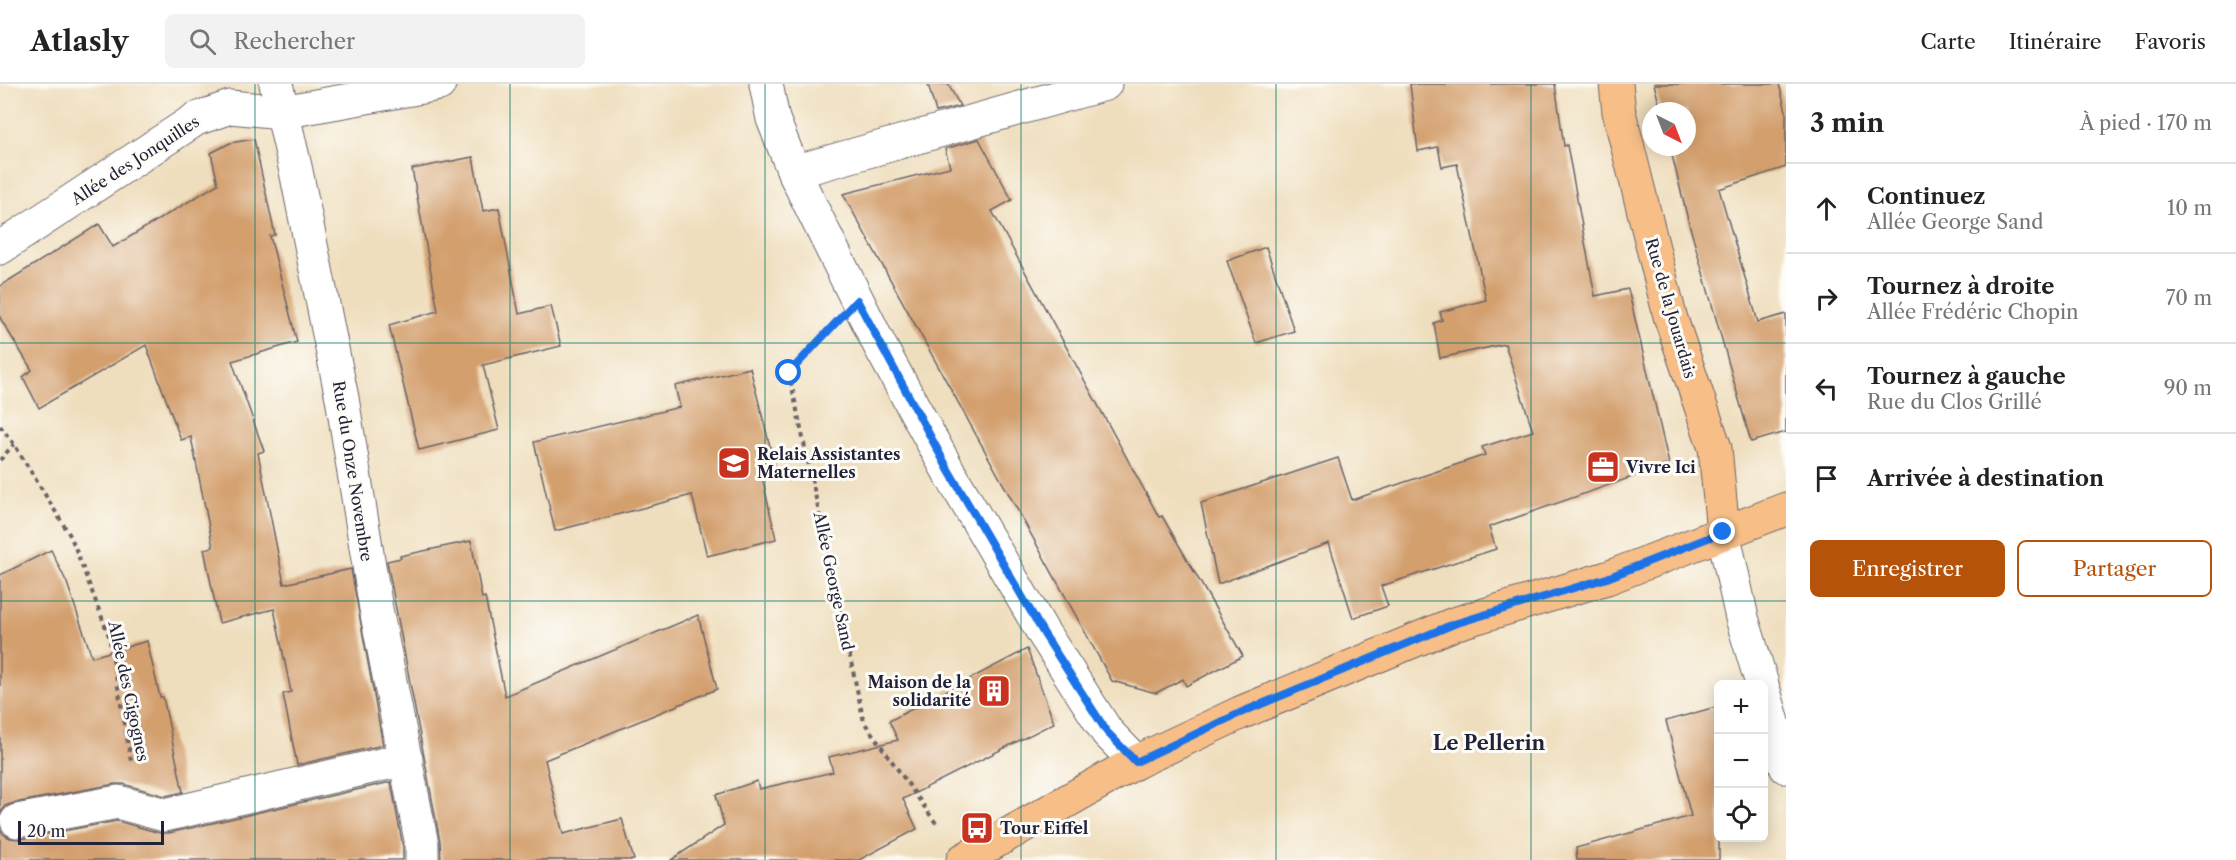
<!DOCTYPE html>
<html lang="fr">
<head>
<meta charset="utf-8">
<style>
	:root { --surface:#fff; --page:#f2f2f2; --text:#222; --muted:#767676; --line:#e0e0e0; --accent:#b45309 }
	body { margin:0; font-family:"Libre Caslon Text",serif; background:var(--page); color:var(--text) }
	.controls { position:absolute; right:18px; bottom:18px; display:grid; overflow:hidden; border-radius:9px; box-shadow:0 3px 15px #0003 }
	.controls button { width:54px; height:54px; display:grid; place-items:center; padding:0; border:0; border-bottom:2px solid var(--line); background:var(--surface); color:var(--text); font:30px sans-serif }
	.compass { position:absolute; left:1642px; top:18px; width:54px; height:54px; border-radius:50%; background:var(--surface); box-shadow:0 3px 15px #0003; rotate:138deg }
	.scale { position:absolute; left:18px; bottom:15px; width:146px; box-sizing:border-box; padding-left:6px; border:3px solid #22223b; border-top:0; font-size:16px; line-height:21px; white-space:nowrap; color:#22223b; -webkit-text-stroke:4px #fdfcf7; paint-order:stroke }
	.stop { position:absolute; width:18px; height:18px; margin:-14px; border:4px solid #1a73e8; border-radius:50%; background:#fff }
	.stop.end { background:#1a73e8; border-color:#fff; box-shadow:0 2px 6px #0008 }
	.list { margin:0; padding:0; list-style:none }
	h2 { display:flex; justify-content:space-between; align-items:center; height:78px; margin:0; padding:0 24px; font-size:26px }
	h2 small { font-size:20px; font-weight:400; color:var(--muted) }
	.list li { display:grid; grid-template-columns:39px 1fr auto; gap:18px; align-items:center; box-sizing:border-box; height:90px; padding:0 24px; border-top:2px solid var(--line) }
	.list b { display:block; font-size:22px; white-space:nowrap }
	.list p { margin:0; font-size:20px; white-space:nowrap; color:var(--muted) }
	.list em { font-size:20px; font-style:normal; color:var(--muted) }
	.actions { display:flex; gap:12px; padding:18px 24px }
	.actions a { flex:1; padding:14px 0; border:2px solid var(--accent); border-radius:9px; text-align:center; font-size:21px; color:var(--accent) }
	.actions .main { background:var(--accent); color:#fff }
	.icon { flex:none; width:33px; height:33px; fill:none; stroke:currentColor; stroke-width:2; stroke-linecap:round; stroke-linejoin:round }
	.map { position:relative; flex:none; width:1786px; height:776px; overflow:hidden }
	header { display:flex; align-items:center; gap:36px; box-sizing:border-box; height:84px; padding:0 30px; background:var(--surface); border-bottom:2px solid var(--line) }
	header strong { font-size:28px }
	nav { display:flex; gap:33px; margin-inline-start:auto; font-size:21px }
	.search { width:420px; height:54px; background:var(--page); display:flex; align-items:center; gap:15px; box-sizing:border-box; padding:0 21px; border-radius:9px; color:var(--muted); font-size:22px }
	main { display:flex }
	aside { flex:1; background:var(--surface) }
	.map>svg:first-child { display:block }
	.building { fill:#d39f6d }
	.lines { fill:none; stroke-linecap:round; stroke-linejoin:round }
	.minor-casing { stroke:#6a6468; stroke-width:35 }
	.major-casing { stroke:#6a6468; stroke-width:35 }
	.path { stroke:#6a6468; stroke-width:4; stroke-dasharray:4.5 4.5; stroke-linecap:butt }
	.minor { stroke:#fff; stroke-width:33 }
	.major { stroke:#f7be88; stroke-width:33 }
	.route { stroke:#1a73e8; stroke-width:8 }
	.grid { fill:none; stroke:#0f766e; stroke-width:1.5; stroke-opacity:0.55 }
	.labels { text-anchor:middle; stroke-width:6; stroke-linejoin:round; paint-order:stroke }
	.street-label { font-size:16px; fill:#22223b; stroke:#fdfcf7 }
	.poi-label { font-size:16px; font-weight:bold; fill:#22223b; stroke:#fdfcf7; text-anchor:start }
	.quarter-label { font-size:20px; font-weight:bold; fill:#22223b; stroke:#fdfcf7 }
</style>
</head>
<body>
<header>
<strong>Atlasly</strong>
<div class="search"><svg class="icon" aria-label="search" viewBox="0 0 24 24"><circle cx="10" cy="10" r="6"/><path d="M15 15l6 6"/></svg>Rechercher</div>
<nav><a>Carte</a><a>Itinéraire</a><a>Favoris</a></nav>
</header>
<main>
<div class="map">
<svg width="1786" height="776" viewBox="0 0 1786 776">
	<rect width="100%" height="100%" fill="#fdfcf7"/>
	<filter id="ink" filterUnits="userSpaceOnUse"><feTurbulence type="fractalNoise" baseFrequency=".0167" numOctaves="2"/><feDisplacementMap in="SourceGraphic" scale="12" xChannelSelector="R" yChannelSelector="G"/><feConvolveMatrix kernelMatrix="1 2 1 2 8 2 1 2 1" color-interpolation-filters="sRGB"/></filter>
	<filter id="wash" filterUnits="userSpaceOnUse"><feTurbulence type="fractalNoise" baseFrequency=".008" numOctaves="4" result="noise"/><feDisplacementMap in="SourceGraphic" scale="24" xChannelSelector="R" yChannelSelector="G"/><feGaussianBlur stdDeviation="1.35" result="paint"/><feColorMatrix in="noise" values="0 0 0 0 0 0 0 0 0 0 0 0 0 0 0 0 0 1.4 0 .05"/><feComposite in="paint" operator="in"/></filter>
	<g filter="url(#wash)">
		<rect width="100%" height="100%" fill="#efdebd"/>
		<g id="blocks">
			<g class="building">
				<path d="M 928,0 L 948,0 L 960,22 L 936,28 Z"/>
				<path d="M 1410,0 L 1555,0 L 1564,62 L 1567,61 L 1595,212 L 1628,205 L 1669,380 L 1489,443 L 1496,465 L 1381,502 L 1388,522 L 1353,534 L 1329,459 L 1218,500 L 1201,419 L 1338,374 L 1352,416 L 1485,371 L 1482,363 L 1533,347 L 1505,260 L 1440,274 L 1434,239 L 1442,236 L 1440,228 L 1486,216 L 1457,80 L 1442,83 L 1438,63 L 1418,67 Z"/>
				<path d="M 1654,0 L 1779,0 L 1786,27 L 1786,83 L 1719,105 L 1758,238 L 1786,230 L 1786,348 L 1751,358 L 1688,136 L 1670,63 L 1687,63 L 1687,27 L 1661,27 Z"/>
				<path d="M 254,55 L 275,151 L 270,152 L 297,258 L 232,277 L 264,367 L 258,369 L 284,500 L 351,485 L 383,661 L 297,681 L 283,610 L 291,608 L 274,525 L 219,539 L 204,465 L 213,463 L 191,353 L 181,356 L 146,261 L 39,324 L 23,293 L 32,286 L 0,234 L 0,202 L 99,140 L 113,163 L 218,100 L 211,69 L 230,59 Z"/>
				<path d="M 979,55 L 1012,116 L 992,127 L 1159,433 L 1162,432 L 1243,572 L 1186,602 L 1183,595 L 1156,609 L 1112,597 L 843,110 L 950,83 L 945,65 Z"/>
				<path d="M 473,73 L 483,127 L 499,124 L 519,230 L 551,222 L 561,262 L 483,281 L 499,346 L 419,366 L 389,241 L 438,227 L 412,85 Z"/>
				<path d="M 1266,163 L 1294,247 L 1256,259 L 1227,177 Z"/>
				<path d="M 750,284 L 777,390 L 762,393 L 776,455 L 707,472 L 692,411 L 555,447 L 534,358 L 680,323 L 675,302 Z"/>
				<path d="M 471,457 L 482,514 L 485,513 L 505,612 L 698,531 L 717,605 L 545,676 L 563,750 L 622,735 L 634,776 L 441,776 L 440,757 L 387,477 L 401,474 L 400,472 Z"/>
				<path d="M 51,466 L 67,499 L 92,573 L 147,557 L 160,613 L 163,613 L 183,708 L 165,712 L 123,700 L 115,700 L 14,719 L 5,722 L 0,730 L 0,491 Z"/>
				<path d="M 1027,565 L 1054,639 L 903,715 L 917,745 L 859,776 L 671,776 L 724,741 L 716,711 L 757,697 L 759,705 L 833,688 L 829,673 L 898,656 L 889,637 Z"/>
				<path d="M 1719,622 L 1719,776 L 1577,776 L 1576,764 L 1691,732 L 1666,637 Z"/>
				<path d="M 391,698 L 403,763 L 403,776 L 0,776 L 0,744 L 3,750 L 10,754 L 20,755 L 117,737 L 160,749 L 169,749 Z"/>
			</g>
		</g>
	</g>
	<g filter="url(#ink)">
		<use href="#blocks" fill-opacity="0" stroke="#6a6468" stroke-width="1.5"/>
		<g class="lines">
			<g class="minor-casing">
				<g id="minor">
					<path d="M 276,0 L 296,87 L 342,314 L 376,525 L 422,761 L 422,776"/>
					<path d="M 766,0 L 773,35 L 794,88 L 1105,0"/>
					<path d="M 794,88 L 880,262 L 949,388 L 1044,550 L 1107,648 L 1136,678"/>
					<path d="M 0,164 L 196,35 L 230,23 L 282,28 L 439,0"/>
					<path d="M 1723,448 L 1742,534 L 1762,600"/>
					<path d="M 1764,607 L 1786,683"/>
					<path d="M 17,737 L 118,718 L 165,731 L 406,675"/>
				</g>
			</g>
			<g class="major-casing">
				<g id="major">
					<path d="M 1616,0 L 1619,28 L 1670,232 L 1715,364 L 1723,448"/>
					<path d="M 963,776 L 1136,678 L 1240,629 L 1454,540 L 1607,494 L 1786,425"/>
				</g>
			</g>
			<g class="path">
				<path d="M 826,249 L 789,289 L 864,638 L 938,742"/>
				<path d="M 0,342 L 14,360 L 71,453 L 109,552 L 131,677"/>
				<path d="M 0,376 L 14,360"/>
			</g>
			<use href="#minor" class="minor"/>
			<use href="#major" class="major"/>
		</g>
	</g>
	<g class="lines" filter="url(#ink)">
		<path class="route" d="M 789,289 L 857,216 L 949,387 L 1044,550 L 1107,648 L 1136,678 L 1240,629 L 1454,540 L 1607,494 L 1723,448"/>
	</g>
	<path class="grid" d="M 255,0 L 255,776M 510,0 L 510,776M 765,0 L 765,776M 1021,0 L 1021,776M 1276,0 L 1276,776M 1531,0 L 1531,776M 0,259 L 1786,259M 0,517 L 1786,517"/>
	<defs>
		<g id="school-square" transform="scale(1.725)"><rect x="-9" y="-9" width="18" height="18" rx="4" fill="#c8321e" stroke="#fdfcf7"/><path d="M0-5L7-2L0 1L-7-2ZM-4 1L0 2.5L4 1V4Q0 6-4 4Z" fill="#fff"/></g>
		<g id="office-square" transform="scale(1.725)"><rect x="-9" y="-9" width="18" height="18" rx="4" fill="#c8321e" stroke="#fdfcf7"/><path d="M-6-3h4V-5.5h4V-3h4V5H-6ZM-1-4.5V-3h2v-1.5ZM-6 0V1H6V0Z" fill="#fff"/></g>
		<g id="building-square" transform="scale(1.725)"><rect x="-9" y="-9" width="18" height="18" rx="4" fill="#c8321e" stroke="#fdfcf7"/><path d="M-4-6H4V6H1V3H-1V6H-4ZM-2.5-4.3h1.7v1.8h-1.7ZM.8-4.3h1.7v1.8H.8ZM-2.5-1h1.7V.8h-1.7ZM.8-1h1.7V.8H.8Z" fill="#fff"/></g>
		<g id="bus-square" transform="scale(1.725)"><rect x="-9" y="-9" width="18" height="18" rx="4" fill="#c8321e" stroke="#fdfcf7"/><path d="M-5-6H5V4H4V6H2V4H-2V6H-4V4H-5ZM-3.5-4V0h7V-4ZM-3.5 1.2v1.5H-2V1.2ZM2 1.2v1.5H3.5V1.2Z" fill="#fff"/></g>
	</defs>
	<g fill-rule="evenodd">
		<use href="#school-square" x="734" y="379"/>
		<use href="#office-square" x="1603" y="383"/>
		<use href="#building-square" x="994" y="607"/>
		<use href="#bus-square" x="977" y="744"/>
	</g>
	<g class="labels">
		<g class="street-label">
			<text transform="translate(135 76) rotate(-33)" y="6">Allée des Jonquilles</text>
			<text transform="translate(1671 224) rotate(74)" y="6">Rue de la Jouardais</text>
			<text transform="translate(353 387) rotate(81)" y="6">Rue du Onze Novembre</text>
			<text transform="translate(834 497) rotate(78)" y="6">Allée George Sand</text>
			<text transform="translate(129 607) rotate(78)" y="6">Allée des Cigognes</text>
		</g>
		<g class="poi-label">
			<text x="757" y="376">Relais Assistantes<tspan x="757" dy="18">Maternelles</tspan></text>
			<text x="1626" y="389">Vivre Ici</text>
			<text x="971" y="604" text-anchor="end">Maison de la<tspan x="971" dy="18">solidarité</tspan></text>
			<text x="1000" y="750">Tour Eiffel</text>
		</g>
		<g class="quarter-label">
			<text x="1489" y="666">Le Pellerin</text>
		</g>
	</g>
</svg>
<div class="controls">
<button>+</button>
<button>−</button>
<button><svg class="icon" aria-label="locate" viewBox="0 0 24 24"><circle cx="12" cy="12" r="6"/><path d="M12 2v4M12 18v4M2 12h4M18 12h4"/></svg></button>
</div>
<svg class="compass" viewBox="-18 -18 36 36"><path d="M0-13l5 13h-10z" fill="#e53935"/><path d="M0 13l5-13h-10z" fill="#767676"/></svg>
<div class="scale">20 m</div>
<div class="stop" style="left:789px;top:289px"></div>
<div class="stop end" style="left:1723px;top:448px"></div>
</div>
<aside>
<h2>3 min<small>À pied · 170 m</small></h2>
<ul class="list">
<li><svg class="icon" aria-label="ahead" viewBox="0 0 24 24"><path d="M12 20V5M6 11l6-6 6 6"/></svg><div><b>Continuez</b><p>Allée George Sand</p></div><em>10 m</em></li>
<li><svg class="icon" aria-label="right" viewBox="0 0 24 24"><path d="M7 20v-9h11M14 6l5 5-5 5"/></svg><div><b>Tournez à droite</b><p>Allée Frédéric Chopin</p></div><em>70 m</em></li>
<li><svg class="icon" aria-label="left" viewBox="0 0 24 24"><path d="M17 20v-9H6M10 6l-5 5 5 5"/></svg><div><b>Tournez à gauche</b><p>Rue du Clos Grillé</p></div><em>90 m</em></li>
<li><svg class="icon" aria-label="arrive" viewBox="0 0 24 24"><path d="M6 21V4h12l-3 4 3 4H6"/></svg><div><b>Arrivée à destination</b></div></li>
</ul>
<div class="actions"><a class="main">Enregistrer</a><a>Partager</a></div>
</aside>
</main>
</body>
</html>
